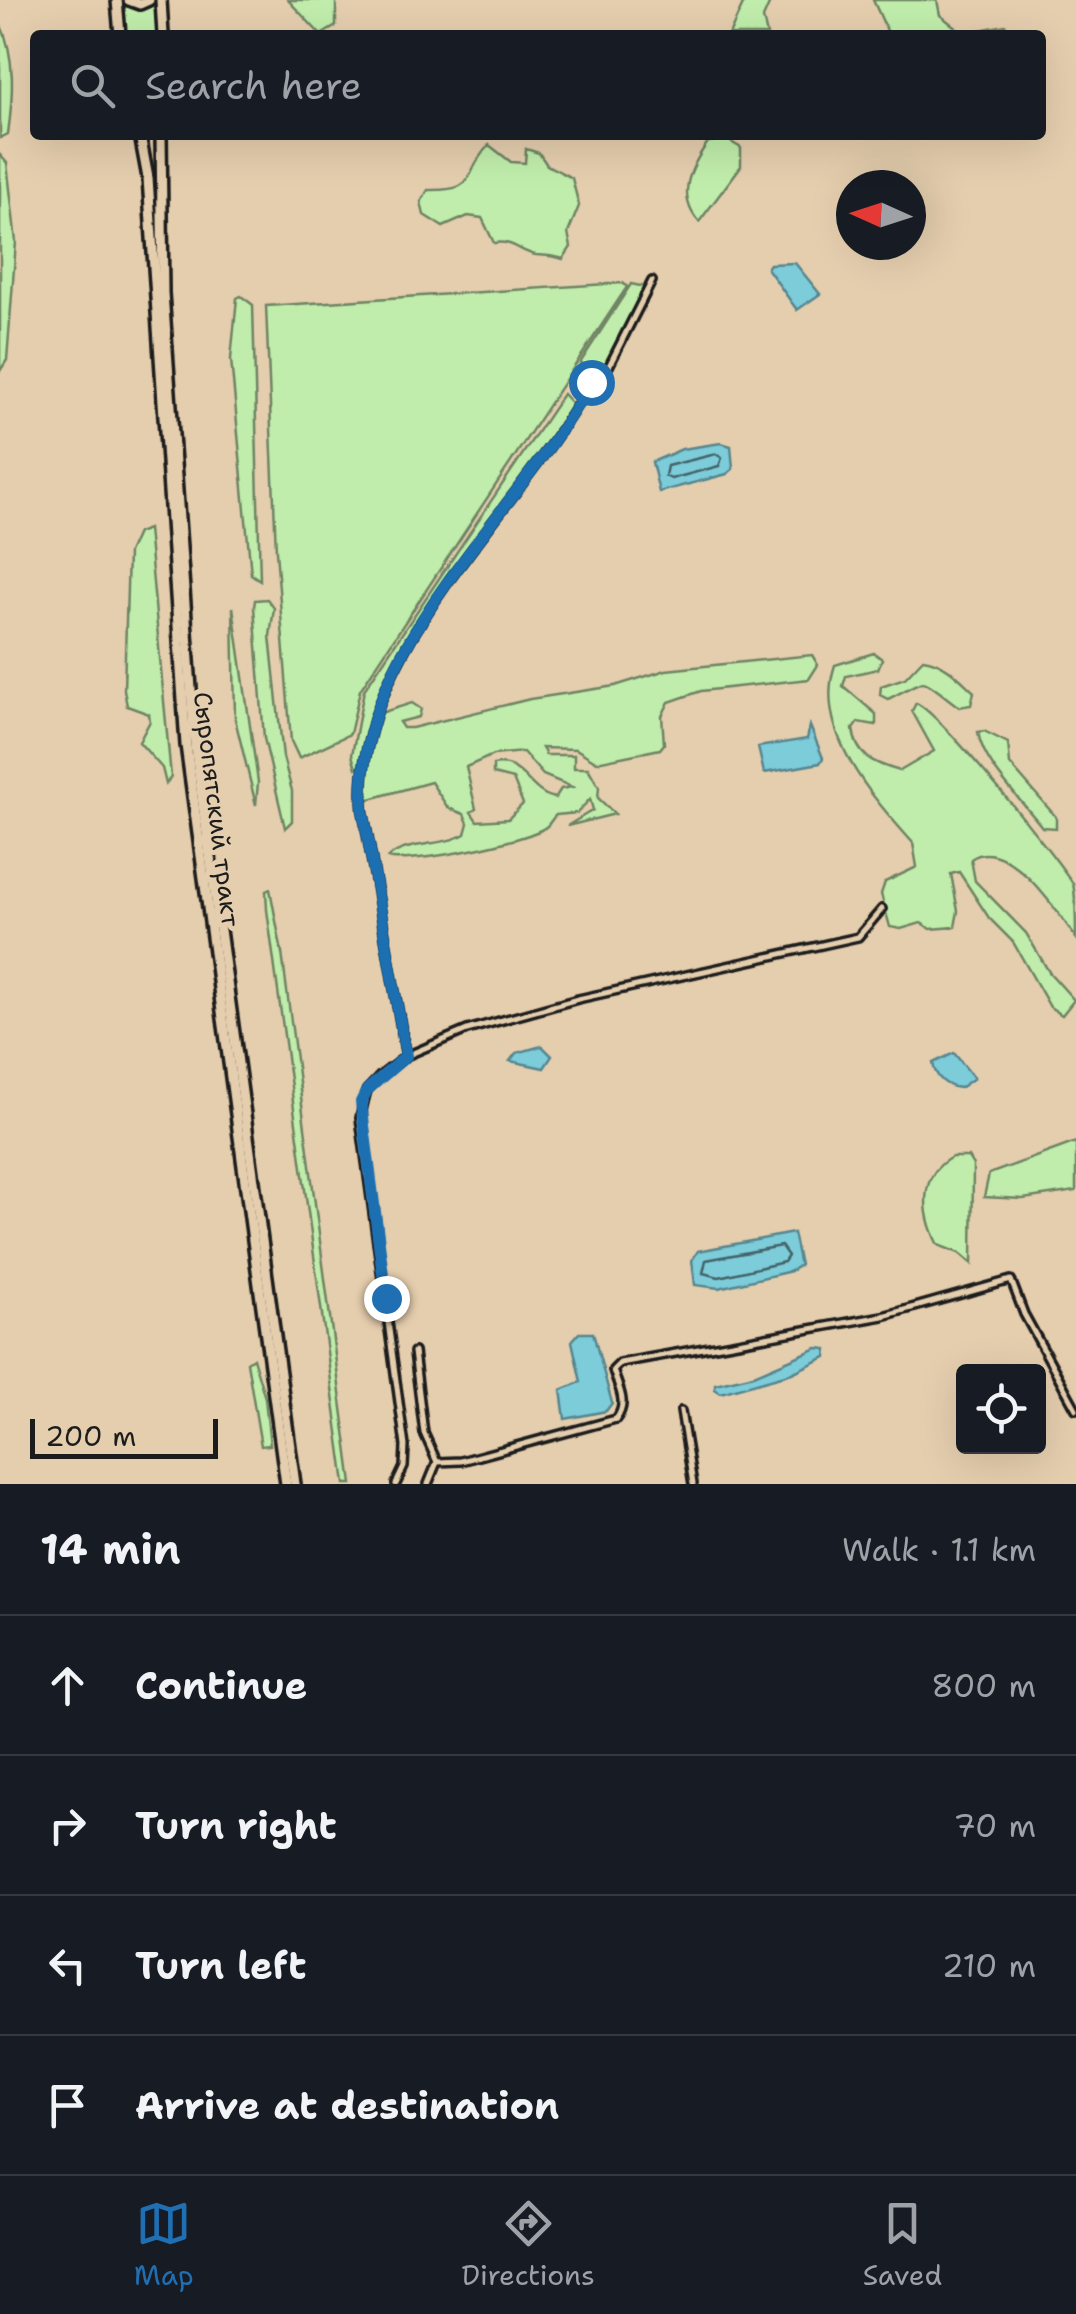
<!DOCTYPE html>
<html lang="en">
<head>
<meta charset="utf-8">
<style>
	:root { --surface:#171b24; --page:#242831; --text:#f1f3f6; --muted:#9ea1a6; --line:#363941; --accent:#1f6fb2 }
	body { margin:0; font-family:"Shantell Sans",sans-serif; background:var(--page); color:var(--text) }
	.controls { position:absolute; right:30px; bottom:30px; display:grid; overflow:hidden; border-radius:10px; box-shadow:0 10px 40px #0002 }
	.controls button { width:90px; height:90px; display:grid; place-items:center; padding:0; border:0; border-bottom:2px solid var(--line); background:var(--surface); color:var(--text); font:50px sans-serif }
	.compass { position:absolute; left:836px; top:170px; width:90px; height:90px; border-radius:50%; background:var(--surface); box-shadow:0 10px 40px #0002; rotate:273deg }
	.scale { position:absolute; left:30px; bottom:25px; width:188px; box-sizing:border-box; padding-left:10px; border:5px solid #1c1c1c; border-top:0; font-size:28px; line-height:35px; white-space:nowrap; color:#1c1c1c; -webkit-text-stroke:8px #e5ceae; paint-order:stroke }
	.stop { position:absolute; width:30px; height:30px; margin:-22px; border:8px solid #1f6fb2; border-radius:50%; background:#fff }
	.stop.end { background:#1f6fb2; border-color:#fff; box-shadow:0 2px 10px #0008 }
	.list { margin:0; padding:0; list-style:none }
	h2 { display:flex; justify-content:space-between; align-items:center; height:130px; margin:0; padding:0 40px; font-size:42px }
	h2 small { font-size:32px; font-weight:400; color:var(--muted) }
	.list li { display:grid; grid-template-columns:65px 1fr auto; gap:30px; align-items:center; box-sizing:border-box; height:140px; padding:0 40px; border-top:2px solid var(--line) }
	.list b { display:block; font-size:38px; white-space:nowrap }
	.list em { font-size:32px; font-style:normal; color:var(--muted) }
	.icon { flex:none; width:55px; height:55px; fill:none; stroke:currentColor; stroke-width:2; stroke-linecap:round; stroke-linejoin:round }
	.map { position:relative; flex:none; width:1076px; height:1484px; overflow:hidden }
	.search { position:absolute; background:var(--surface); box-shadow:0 10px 40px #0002; left:30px; right:30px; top:30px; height:110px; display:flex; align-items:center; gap:25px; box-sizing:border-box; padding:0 35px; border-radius:10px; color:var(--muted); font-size:38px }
	.sheet { height:690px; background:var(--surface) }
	nav { display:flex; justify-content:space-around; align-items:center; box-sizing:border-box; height:140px; border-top:2px solid var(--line); background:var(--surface); font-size:28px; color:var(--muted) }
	nav a { display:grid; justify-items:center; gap:5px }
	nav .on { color:var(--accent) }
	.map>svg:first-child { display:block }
	.green { fill:#c0edab; stroke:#6e8464; stroke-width:2.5; fill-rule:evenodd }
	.water { fill:#7dccda; stroke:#56868e; stroke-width:2.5 }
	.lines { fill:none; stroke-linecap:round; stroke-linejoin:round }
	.shore { stroke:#436268; stroke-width:2.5 }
	.minor-casing { stroke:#1c1c1c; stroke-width:12 }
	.primary-casing { stroke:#1c1c1c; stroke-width:16 }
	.minor { stroke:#e5ceae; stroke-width:5 }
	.primary { stroke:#e5ceae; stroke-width:9 }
	.route { stroke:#1f6fb2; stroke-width:12 }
	.labels { text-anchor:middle; stroke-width:10; stroke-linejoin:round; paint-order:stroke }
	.street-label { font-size:25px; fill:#1c1c1c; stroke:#e5ceae }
</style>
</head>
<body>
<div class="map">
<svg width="1076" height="1484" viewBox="0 0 1076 1484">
	<rect width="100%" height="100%" fill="#e5ceae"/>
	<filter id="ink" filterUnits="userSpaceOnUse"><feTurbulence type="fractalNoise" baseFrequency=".01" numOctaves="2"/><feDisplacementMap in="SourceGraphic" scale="20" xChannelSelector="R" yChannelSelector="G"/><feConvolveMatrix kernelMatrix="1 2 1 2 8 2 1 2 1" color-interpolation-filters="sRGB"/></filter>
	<g filter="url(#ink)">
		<g class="green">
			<path d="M 122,0 L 142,8 L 158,0 L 159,35 L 125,35 Z"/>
			<path d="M 288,0 L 336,0 L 336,26 L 321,35 Z"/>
			<path d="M 745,0 L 771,0 L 763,18 L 767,35 L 729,35 Z"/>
			<path d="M 873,0 L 937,0 L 940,15 L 963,33 L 1005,25 L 1017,34 L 889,35 Z"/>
			<path d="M 0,23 C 16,57 13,97 8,134 L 0,138 Z"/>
			<path d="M 726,139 L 741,148 L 741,166 L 699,222 C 676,196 690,168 708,142 Z"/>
			<path d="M 489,145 L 511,162 L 525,163 L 526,149 L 539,153 L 547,165 L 572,178 L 579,206 L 568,233 L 571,247 L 563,259 C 552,255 547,256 536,255 C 519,252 514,240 494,243 L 482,218 L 468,216 L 443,227 L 424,215 L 421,202 L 428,190 C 480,191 461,175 489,145 Z"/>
			<path d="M 0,155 L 7,163 L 16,242 L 7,360 L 0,371 Z"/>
			<path d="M 623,283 L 627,287 L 360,690 L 350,734 L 299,758 L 291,741 L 276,551 L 266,306 Z"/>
			<path d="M 631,284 L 645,287 L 643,292 L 606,364 L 594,375 L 580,363 Z"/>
			<path d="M 241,296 L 253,305 L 260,580 L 251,574 L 231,359 L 237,298 Z"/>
			<path d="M 563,394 L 574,406 L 409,639 L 370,716 L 360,766 L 356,768 L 352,755 L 364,690 Z"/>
			<path d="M 148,529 L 171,777 L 166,784 L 162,768 L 139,742 L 150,721 L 149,714 L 127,706 L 124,690 L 128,553 L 137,533 Z"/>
			<path d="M 267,599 L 274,608 L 270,636 L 283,757 L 292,791 L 292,821 L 285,828 L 264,738 L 254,607 L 255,600 Z"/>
			<path d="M 233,607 L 258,782 L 256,805 L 235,719 Z"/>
			<path d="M 874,653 L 882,659 L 878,669 L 846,676 L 843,686 L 876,714 L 876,725 L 858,722 L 853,729 C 856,757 875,764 900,771 L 934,751 L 912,711 L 916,703 C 940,713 1056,856 1073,884 C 1076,897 1076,923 1076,938 C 1058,912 1006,834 971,859 L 975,881 L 1026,933 L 1049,972 L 1074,1000 L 1062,1015 L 1050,1007 L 1013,942 L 989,918 L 959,872 L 951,874 L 958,911 L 955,927 L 931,929 L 921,923 L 901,929 L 890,927 L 881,894 L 885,882 L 917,867 L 913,843 C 872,797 813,731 835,665 Z"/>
			<path d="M 812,655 L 818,665 L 809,679 L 701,691 L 669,702 L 662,716 L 664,744 L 660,749 L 597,762 L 576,749 L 542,748 L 546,755 L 574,755 L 574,768 L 588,768 L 599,787 L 598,798 L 615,814 L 567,826 L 593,810 L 590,799 L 577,813 L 556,815 C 552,818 551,822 547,826 C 531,841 409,865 388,858 C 405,841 442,847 465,834 L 468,823 L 464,814 L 448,808 L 431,782 L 366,800 L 365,771 L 377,714 L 412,703 L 421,709 L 419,717 L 399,722 L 403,728 L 412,728 L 530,699 L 615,686 L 666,670 ZM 523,752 L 543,775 L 572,787 L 561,789 L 555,798 C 528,793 524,759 493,765 L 493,774 L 513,779 L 523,804 L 508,819 L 477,821 L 471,812 L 476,809 L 466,767 L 493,755 Z"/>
			<path d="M 923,659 C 945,662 959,678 974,692 L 971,705 L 959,707 C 914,674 934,677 888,699 L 880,695 L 881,686 L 905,678 Z"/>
			<path d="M 984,731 L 1008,743 L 1010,764 L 1056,817 L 1056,828 L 1042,827 C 1022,800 983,765 978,732 Z"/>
			<path d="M 270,889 L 282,953 L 352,1484 L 345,1484 L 267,910 L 266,891 Z"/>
			<path d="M 1076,1142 L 1076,1191 L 1023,1199 L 984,1197 L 989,1174 Z"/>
			<path d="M 952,1157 L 968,1157 L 973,1165 L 972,1264 L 959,1253 L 938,1245 C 922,1214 918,1175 952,1157 Z"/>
			<path d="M 253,1358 L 265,1398 L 270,1445 L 261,1446 L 247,1362 Z"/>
		</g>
		<g class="water">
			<path d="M 795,263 L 820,294 L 797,310 L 767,268 L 770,264 Z"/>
			<path d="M 721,443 L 731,446 L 733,469 L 727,474 L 659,492 L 652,462 L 682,449 Z"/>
			<path d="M 810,726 L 823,758 L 820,763 L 764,773 L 758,747 L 807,739 Z"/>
			<path d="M 542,1046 L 552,1056 L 544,1068 L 510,1061 L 516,1053 Z"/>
			<path d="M 954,1053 L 974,1078 L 960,1088 C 946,1087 935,1077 933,1063 Z"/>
			<path d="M 793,1233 L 800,1265 L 791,1271 L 719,1288 L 695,1285 L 692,1260 L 698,1251 Z"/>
			<path d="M 579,1333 L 593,1333 L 612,1403 L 606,1411 L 565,1419 L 561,1390 L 581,1382 L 572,1341 Z"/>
			<path d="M 817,1348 L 827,1349 L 826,1357 L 792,1373 L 721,1393 L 715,1389 L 715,1384 L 754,1375 Z"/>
		</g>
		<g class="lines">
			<g class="shore">
				<path d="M 716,454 L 722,458 L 719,466 L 671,479 L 665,476 L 667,466 Z"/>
				<path d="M 781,1246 L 788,1256 L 784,1262 L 719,1277 L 703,1273 L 706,1260 Z"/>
			</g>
			<g class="minor-casing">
				<g id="minor">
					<path d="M 406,1056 L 363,810 C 351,649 520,514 591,381 L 609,366 L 652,281"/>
					<path d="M 414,1352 L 424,1433 L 437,1462 L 428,1484"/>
					<path d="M 681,1411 L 693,1484"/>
					<path d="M 437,1462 L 461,1461 L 616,1419 C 629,1403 618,1387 613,1370 L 620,1363 L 883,1316 L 1011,1280 L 1024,1314 L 1076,1409"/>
					<path d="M 396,1484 L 404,1467 L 405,1446 L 360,1118 L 367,1090 L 380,1076 L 406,1056 L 467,1030 L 578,999 L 858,937 L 882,909"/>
				</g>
			</g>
			<g class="primary-casing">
				<g id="primary">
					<path d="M 117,0 L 120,35"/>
					<path d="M 129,0 L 140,4 L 149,0"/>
					<path d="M 161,0 L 163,35"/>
					<path d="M 140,135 L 148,178 L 186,745 L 286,1484"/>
					<path d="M 161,135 L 163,293 L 195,745 L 295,1484"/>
				</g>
			</g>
			<use href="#minor" class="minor"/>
			<use href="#primary" class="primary"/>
		</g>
	</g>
	<g class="lines" filter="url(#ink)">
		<path class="route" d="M 386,1298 L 361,1102 L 367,1090 L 406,1056 L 363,810 C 351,649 519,514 591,382"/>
	</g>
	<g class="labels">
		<g class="street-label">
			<text transform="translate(217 809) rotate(83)" y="9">Сыропятский тракт</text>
		</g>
	</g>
</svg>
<div class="controls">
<button><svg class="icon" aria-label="locate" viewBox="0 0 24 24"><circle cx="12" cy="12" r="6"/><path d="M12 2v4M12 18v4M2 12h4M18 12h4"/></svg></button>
</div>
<svg class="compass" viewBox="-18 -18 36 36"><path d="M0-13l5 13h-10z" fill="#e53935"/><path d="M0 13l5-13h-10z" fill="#9ea1a6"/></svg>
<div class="scale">200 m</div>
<div class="stop" style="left:591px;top:382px"></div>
<div class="stop end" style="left:386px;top:1298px"></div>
<div class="search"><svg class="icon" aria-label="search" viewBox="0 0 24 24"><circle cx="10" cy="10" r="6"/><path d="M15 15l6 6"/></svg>Search here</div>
</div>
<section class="sheet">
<h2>14 min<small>Walk · 1.1 km</small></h2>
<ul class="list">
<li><svg class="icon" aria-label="ahead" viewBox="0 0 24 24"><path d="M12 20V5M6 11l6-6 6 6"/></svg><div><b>Continue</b></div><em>800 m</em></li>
<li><svg class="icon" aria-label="right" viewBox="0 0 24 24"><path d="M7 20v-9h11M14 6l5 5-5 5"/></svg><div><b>Turn right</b></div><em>70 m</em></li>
<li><svg class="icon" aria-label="left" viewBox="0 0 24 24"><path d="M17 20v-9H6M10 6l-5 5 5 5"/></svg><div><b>Turn left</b></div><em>210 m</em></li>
<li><svg class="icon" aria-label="arrive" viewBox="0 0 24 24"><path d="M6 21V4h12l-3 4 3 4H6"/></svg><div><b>Arrive at destination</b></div></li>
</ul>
</section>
<nav>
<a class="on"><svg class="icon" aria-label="map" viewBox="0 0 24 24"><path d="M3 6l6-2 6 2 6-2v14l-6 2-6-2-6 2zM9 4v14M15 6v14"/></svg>Map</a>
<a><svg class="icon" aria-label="directions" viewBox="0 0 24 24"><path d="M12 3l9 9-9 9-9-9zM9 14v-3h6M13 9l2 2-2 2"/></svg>Directions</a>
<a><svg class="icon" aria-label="saved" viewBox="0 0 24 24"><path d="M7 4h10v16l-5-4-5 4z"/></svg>Saved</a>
</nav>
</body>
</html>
